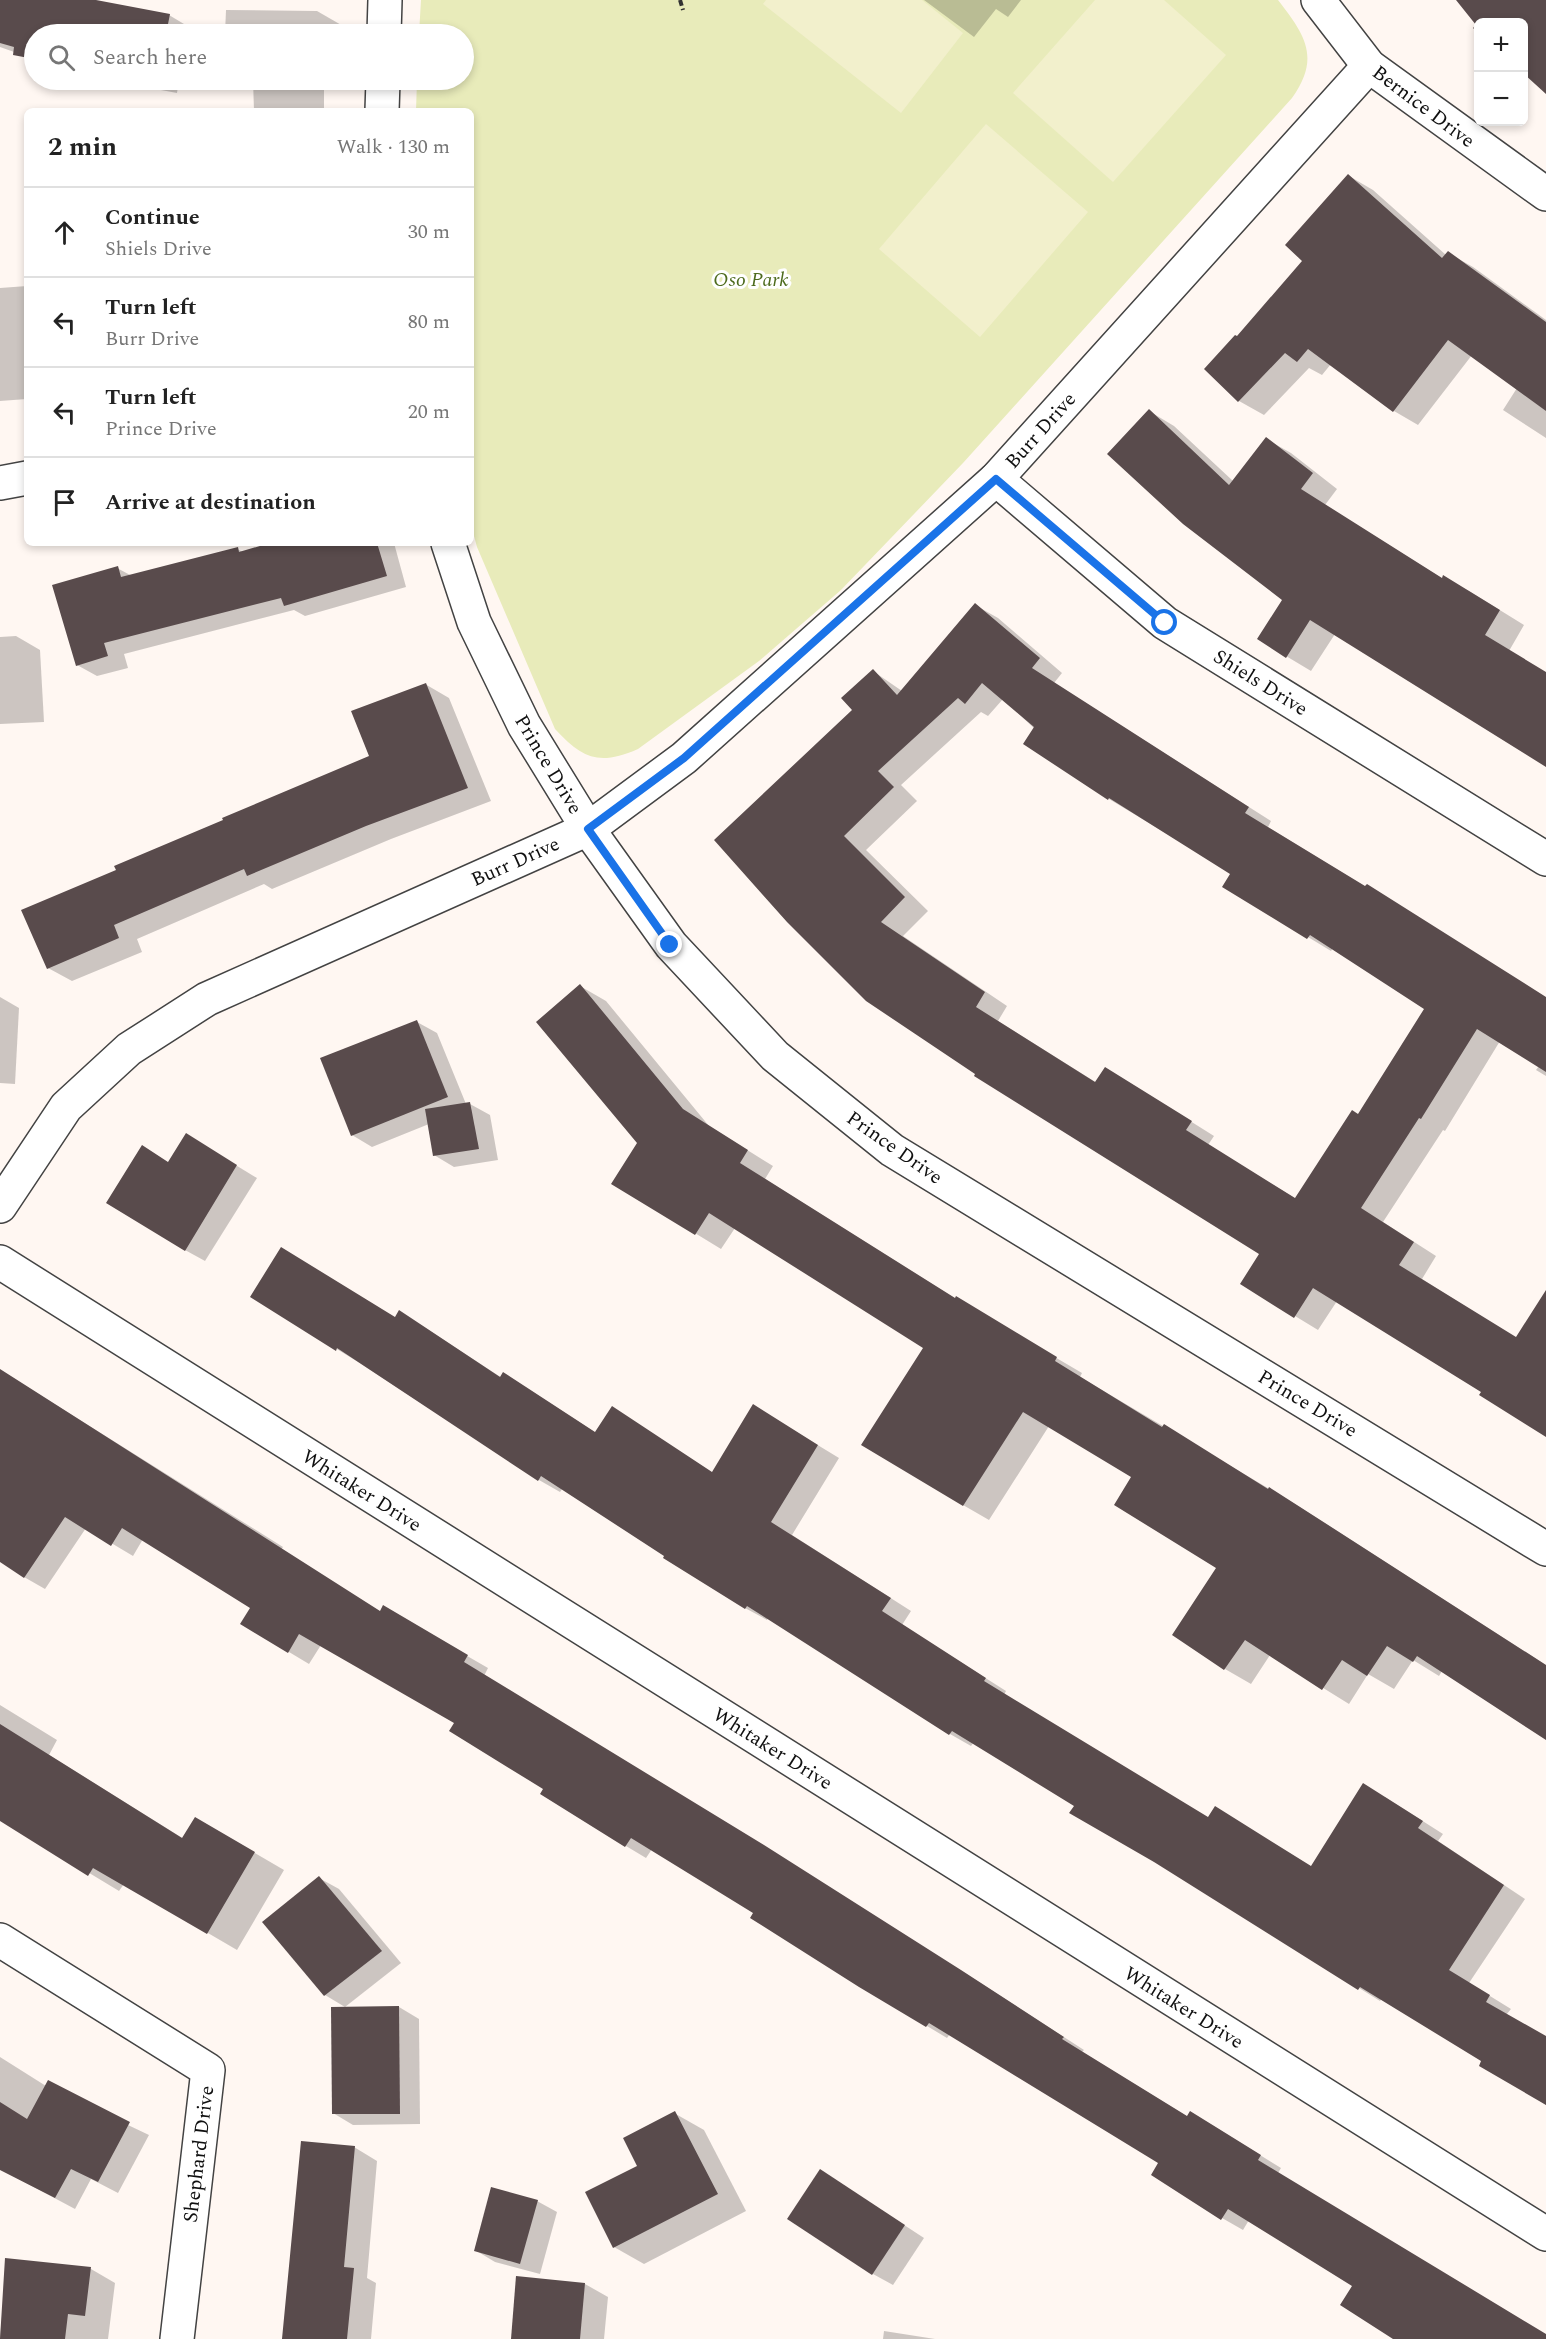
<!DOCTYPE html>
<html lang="en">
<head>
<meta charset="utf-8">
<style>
	:root { --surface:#fff; --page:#f2f2f2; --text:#222; --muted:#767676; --line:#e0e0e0 }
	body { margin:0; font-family:Spectral,serif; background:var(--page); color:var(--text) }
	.controls { position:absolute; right:18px; top:18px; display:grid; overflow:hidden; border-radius:9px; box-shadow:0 3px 9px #0003 }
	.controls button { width:54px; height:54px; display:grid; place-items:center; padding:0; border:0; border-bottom:2px solid var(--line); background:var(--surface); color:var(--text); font:30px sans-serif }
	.stop { position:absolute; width:18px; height:18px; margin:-14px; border:4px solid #1a73e8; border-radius:50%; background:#fff }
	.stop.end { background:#1a73e8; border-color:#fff; box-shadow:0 2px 6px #0008 }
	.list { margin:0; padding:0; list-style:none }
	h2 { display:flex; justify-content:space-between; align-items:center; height:78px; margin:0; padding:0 24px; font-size:26px }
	h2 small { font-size:20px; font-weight:400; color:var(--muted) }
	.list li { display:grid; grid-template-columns:39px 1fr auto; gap:18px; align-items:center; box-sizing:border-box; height:90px; padding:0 24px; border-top:2px solid var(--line) }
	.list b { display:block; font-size:22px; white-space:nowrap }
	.list p { margin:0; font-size:20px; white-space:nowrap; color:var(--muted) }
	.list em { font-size:20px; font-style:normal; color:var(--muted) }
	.icon { flex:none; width:33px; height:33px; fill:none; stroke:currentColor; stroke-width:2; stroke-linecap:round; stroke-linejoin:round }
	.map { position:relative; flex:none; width:1546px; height:2339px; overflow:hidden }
	.search { position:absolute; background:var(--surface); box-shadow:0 3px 9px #0003; left:24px; top:24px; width:450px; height:66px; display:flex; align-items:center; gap:15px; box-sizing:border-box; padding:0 21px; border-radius:33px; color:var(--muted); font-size:22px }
	.panel { position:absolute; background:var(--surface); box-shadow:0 3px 9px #0003; left:24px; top:108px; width:450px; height:438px; border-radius:9px }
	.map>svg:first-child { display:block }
	.green { fill:#e8ebba }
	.pitch { fill:#f2f0cc }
	.shadow { fill:#0003; fill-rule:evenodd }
	.building { fill:#594b4c; fill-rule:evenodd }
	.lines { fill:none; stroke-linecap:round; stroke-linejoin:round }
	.street-casing { stroke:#434343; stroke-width:36 }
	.path { stroke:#323232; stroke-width:4; stroke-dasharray:6 3; stroke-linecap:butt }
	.street { stroke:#fff; stroke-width:33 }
	.route { stroke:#1a73e8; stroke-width:8 }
	.labels { text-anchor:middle; stroke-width:6; stroke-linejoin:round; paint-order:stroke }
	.street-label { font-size:20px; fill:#101010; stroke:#fff }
	.park-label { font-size:20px; font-style:italic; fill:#4d6b1d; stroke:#fff }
</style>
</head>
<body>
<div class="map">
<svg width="1546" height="2339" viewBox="0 0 1546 2339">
	<rect width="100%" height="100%" fill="#fff7f2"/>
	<path class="green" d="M 421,0 L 1278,0 C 1305,35 1321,57 1292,98 L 963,463 L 841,590 L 759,661 L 638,749 C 599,766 583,759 555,729 L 477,547 L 471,525 L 471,111 L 416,111 L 417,80 L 464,80 L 464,34 L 419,34 Z"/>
	<g class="pitch">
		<path d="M 766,0 L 922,0 L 963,33 L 901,113 L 763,4 Z"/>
		<path d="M 1095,0 L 1164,0 L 1226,55 L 1113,182 L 1013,93 Z"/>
		<path d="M 986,124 L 1088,212 L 980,337 L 879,249 Z"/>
	</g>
	<g class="shadow">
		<path d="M 0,0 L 88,0 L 169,15 L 189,27 L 188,34 L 34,34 L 34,59 L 0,47 Z"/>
		<path d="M 924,0 L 1021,0 L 1008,17 L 996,9 L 974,37 Z"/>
		<path d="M 1458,0 L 1546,0 L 1546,89 L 1524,72 L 1524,22 L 1478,22 L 1478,25 Z"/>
		<path d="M 226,10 L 317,11 L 343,26 L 343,34 L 225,34 Z"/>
		<path d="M 107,80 L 179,80 L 177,93 Z"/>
		<path d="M 253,80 L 343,80 L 324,80 L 324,111 L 254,111 Z"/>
		<path d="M 1349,176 L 1373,190 L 1446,255 L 1448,253 L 1473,267 L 1546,320 L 1546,438 L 1503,410 L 1517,388 L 1472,355 L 1418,425 L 1394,411 L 1331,364 L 1322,375 L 1309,368 L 1264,415 L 1239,401 L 1206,369 L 1237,338 L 1304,260 Z"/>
		<path d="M 27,286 L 27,399 L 0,401 L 0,288 Z"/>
		<path d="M 1149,411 L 1174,426 L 1233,481 L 1266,439 L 1291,453 L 1337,489 L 1325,505 L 1443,579 L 1469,591 L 1524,625 L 1509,651 L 1546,673 L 1546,764 L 1335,634 L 1311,671 L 1286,656 L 1284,600 Z"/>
		<path d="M 276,543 L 394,543 L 406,587 L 305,616 L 294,610 L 124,654 L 128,668 L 97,676 L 77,665 L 117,568 L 132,576 L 237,549 L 243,552 Z"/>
		<path d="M 975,605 L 998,618 L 1062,673 L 1054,683 L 1271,821 L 1268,827 L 1546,998 L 1546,1076 L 1536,1070 L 1539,1066 L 1500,1041 L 1445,1131 L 1443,1130 L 1383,1222 L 1436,1256 L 1422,1279 L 1517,1339 L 1546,1335 L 1546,1434 L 1483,1391 L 1337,1301 L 1318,1330 L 1295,1316 L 1261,1253 L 977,1073 L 788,921 L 854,710 L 873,671 L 902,691 ZM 1003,699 L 1109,799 L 1232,873 L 1224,886 L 1331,951 L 1333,948 L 1426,1009 L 1359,1116 L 1296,1199 L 1208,1145 L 1214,1136 L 1128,1082 L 1097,1083 L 998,1021 L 1007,1006 L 903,936 L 928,911 L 866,850 L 917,801 L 901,785 L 981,712 L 988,716 Z"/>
		<path d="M 16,636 L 40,650 L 44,722 L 0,724 L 0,637 Z"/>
		<path d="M 425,684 L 449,698 L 491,801 L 391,839 L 272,889 L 264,884 L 137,939 L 142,952 L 72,981 L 48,968 L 118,871 L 371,757 Z"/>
		<path d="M 580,986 L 606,1001 L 709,1126 L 773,1166 L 765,1179 L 956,1299 L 1082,1373 L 1080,1377 L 1295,1504 L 1546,1665 L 1546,1738 L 1442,1671 L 1439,1676 L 1413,1660 L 1394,1689 L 1368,1674 L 1349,1704 L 1270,1655 L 1251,1684 L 1225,1669 L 1174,1635 L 1218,1567 L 1133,1477 L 1049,1426 L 989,1520 L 963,1505 L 925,1348 L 735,1228 L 721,1249 L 613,1183 L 639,1143 Z"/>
		<path d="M 0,997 L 19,1008 L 15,1084 L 0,1083 Z"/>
		<path d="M 417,1022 L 437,1033 L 466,1104 L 470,1104 L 490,1115 L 498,1160 L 454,1167 L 434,1155 L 429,1124 L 372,1147 L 352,1135 Z"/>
		<path d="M 206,1147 L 257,1178 L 205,1261 L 185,1250 L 169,1163 Z"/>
		<path d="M 252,1297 L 421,1325 L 502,1378 L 525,1387 L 596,1433 L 613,1408 L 713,1473 L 775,1419 L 839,1458 L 792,1535 L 911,1611 L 902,1625 L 1006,1691 L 1004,1695 L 1209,1819 L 1312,1867 L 1385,1797 L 1443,1834 L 1438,1841 L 1525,1899 L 1469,1983 L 1511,2009 L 1506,2015 L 1546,2038 L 1546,2105 L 1483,2061 L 1382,1998 L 1380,2001 L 1359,1988 L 1076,1805 L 974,1742 L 971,1746 L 950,1734 L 768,1618 L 767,1620 L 745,1608 L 563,1488 L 560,1492 L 539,1480 L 358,1362 Z"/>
		<path d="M 0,1370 L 283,1547 L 281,1550 L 381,1612 L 384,1608 L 488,1668 L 484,1676 L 982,1984 L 1084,2050 L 1082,2052 L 1188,2117 L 1212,2125 L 1281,2168 L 1278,2173 L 1546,2335 L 1546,2339 L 1396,2339 L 1354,2285 L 1249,2220 L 1243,2230 L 1222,2218 L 1153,2175 L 1160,2163 L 950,2034 L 947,2038 L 927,2026 L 755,1913 L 652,1849 L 646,1858 L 626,1846 L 456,1722 L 321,1645 L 309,1664 L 289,1652 L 252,1607 L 143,1539 L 133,1556 L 86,1528 L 45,1589 L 24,1577 L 0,1561 Z"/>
		<path d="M 0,1705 L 57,1740 L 49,1755 L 184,1839 L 196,1819 L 284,1870 L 237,1950 L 124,1884 L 119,1891 L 0,1819 Z"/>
		<path d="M 319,1878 L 339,1889 L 401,1963 L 345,2007 L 325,1995 L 264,1922 Z"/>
		<path d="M 399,2007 L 419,2019 L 420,2124 L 353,2125 L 333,2113 L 332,2008 Z"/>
		<path d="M 0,2057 L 46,2086 L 149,2135 L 118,2193 L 91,2179 L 75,2209 L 0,2169 Z"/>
		<path d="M 674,2113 L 704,2130 L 746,2211 L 644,2264 L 614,2247 L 639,2166 Z"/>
		<path d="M 354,2147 L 377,2161 L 367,2278 L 376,2283 L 371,2339 L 284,2339 Z"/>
		<path d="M 840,2183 L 924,2238 L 893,2285 L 873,2274 Z"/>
		<path d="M 537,2201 L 557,2212 L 540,2274 L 495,2262 L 475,2250 Z"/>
		<path d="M 7,2260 L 91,2269 L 115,2283 L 108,2339 L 0,2339 Z"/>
		<path d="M 585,2284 L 608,2297 L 604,2339 L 512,2339 Z"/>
		<path d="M 884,2331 L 935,2339 L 883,2339 Z"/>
	</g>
	<g class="building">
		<path d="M 0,0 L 96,0 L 170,14 L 166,34 L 34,34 L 34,59 L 13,55 L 14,47 L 0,43 Z"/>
		<path d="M 1456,0 L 1546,0 L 1546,94 L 1524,74 L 1524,22 L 1479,22 L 1479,33 L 1473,28 L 1476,25 Z"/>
		<path d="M 1348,174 L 1442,258 L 1448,251 L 1546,322 L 1546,411 L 1448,340 L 1393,412 L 1308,349 L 1297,362 L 1285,353 L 1238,402 L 1204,369 L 1235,335 L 1237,336 L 1302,261 L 1285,245 Z"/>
		<path d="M 1149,409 L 1229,485 L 1266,437 L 1313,473 L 1301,489 L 1442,578 L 1443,575 L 1500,610 L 1485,635 L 1546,672 L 1546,767 L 1310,620 L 1286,658 L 1257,639 L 1282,600 L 1183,524 L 1107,454 Z"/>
		<path d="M 270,543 L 377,543 L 387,576 L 284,606 L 281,598 L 104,643 L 108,656 L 76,666 L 52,585 L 118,566 L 121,577 L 238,547 L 239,552 Z"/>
		<path d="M 975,603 L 1040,658 L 1032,668 L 1249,807 L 1245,813 L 1365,886 L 1367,884 L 1546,997 L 1546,1072 L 1477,1029 L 1421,1119 L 1419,1118 L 1361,1208 L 1414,1242 L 1399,1265 L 1516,1337 L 1546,1290 L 1546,1437 L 1479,1395 L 1481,1392 L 1313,1288 L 1294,1318 L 1240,1284 L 1259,1254 L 974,1076 L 975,1074 L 866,1001 L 787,922 L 714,840 L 852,710 L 841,698 L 873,669 L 897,695 ZM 982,683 L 1034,727 L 1023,744 L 1108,800 L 1109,798 L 1230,874 L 1222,887 L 1307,939 L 1310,935 L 1424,1009 L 1358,1114 L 1352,1110 L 1295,1198 L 1186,1130 L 1192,1121 L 1105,1067 L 1095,1082 L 976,1007 L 985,992 L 881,922 L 905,897 L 844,836 L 894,787 L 878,771 L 958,698 L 965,704 Z"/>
		<path d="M 426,683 L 468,788 L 366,826 L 247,876 L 244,869 L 114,925 L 119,938 L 47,969 L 21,910 L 116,870 L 114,866 L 223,820 L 222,818 L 369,756 L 351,711 Z"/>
		<path d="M 580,984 L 683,1109 L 748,1150 L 740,1163 L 955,1298 L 956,1296 L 1057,1357 L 1055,1361 L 1162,1427 L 1164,1424 L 1268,1489 L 1269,1487 L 1546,1665 L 1546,1740 L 1417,1656 L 1413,1662 L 1387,1646 L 1367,1676 L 1342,1660 L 1322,1690 L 1245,1640 L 1224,1670 L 1172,1635 L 1216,1568 L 1114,1505 L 1131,1477 L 1023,1412 L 963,1506 L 861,1445 L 923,1348 L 709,1213 L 695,1235 L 611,1184 L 637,1143 L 536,1022 Z"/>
		<path d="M 417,1020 L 448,1097 L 351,1136 L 320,1058 Z"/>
		<path d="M 470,1102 L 479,1149 L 433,1156 L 425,1109 Z"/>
		<path d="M 186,1133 L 237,1165 L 185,1251 L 106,1203 L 142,1145 L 168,1162 Z"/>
		<path d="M 281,1247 L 395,1317 L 399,1310 L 500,1377 L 503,1372 L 595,1432 L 612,1406 L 712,1472 L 753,1404 L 818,1445 L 771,1522 L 891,1598 L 882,1611 L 986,1678 L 984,1681 L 1208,1817 L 1215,1806 L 1311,1866 L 1363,1783 L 1423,1821 L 1418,1828 L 1504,1885 L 1449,1970 L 1490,1995 L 1486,2002 L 1546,2036 L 1546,2105 L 1479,2066 L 1481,2061 L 1360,1987 L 1358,1990 L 1154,1862 L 1069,1813 L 1074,1806 L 952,1731 L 949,1735 L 747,1606 L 745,1609 L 663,1558 L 664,1556 L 541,1476 L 538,1481 L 337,1348 L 336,1351 L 250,1297 Z"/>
		<path d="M 0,1369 L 380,1611 L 383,1605 L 468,1655 L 464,1662 L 764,1845 L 961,1970 L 1064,2037 L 1062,2039 L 1187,2116 L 1190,2111 L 1261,2155 L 1258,2160 L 1546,2334 L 1546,2339 L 1393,2339 L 1340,2305 L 1352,2286 L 1228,2209 L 1221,2220 L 1151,2175 L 1158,2163 L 929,2023 L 926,2027 L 859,1987 L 750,1918 L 753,1913 L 631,1838 L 625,1847 L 540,1794 L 543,1789 L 449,1731 L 454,1723 L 299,1634 L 288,1653 L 240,1624 L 250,1608 L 122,1528 L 111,1546 L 65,1517 L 24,1578 L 0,1562 Z"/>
		<path d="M 0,1724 L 182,1838 L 195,1817 L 255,1852 L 207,1934 L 93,1868 L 88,1876 L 0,1821 Z"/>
		<path d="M 319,1876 L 382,1951 L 324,1996 L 262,1922 Z"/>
		<path d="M 399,2006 L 400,2114 L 332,2114 L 331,2007 Z"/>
		<path d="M 48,2080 L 130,2122 L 98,2182 L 71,2169 L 55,2198 L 0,2170 L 0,2102 L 27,2119 Z"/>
		<path d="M 675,2111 L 718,2194 L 613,2248 L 585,2192 L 637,2166 L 623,2138 Z"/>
		<path d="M 301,2141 L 355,2146 L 344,2267 L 354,2268 L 347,2339 L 282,2339 Z"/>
		<path d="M 820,2169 L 905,2225 L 872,2275 L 787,2219 Z"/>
		<path d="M 491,2187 L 538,2200 L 520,2264 L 474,2251 Z"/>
		<path d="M 5,2258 L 91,2267 L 85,2316 L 68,2314 L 65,2339 L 0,2339 Z"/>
		<path d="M 516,2276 L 585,2283 L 580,2339 L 511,2339 Z"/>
	</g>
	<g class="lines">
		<g class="street-casing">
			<g id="street">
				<path d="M 1318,0 L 1369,66 L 1546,194"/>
				<path d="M 384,34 L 385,0"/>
				<path d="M 382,111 L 383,80"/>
				<path d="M 996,479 L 1165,623 L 1546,859"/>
				<path d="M 0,483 L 27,478"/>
				<path d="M 448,543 L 474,622 L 524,725 L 588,829 L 671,945 L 775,1056 L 892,1150 L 1546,1549"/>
				<path d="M 0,1206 L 66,1107 L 129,1049 L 207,999 L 588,829 L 684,758 L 996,479 L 1369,66"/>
				<path d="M 0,1262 L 1546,2234"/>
				<path d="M 0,1940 L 208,2070 L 177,2339"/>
			</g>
		</g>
		<path class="path" d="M 680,0 L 683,10"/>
		<use href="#street" class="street"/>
	</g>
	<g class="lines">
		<path class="route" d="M 670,945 L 588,829 L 684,758 L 996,479 L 1165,623"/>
	</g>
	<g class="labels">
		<g class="street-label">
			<text transform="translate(1424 106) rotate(37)" y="7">Bernice Drive</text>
			<text transform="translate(1040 430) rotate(-48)" y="7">Burr Drive</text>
			<text transform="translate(1261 682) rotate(32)" y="7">Shiels Drive</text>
			<text transform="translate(549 764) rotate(59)" y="7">Prince Drive</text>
			<text transform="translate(515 861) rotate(-24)" y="7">Burr Drive</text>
			<text transform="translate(895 1147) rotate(35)" y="7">Prince Drive</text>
			<text transform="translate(1308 1403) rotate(31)" y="7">Prince Drive</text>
			<text transform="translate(362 1490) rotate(32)" y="7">Whitaker Drive</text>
			<text transform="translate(773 1748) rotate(32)" y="7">Whitaker Drive</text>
			<text transform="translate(1184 2007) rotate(32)" y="7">Whitaker Drive</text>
			<text transform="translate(198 2154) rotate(-83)" y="7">Shephard Drive</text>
		</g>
		<g class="park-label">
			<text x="751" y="286">Oso Park</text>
		</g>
	</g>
</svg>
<div class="controls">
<button>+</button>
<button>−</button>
</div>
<div class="stop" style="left:1165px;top:623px"></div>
<div class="stop end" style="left:670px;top:945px"></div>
<div class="search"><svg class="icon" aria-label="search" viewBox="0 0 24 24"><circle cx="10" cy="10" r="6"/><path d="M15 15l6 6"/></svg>Search here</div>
<section class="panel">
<h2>2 min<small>Walk · 130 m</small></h2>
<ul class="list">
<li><svg class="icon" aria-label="ahead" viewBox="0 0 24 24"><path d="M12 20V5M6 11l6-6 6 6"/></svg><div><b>Continue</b><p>Shiels Drive</p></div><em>30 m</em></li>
<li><svg class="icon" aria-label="left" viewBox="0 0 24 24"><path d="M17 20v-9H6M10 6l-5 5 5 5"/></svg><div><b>Turn left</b><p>Burr Drive</p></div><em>80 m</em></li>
<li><svg class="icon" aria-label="left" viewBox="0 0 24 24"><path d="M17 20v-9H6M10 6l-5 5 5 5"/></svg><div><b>Turn left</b><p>Prince Drive</p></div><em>20 m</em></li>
<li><svg class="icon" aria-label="arrive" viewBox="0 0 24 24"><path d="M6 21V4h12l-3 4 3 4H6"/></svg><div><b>Arrive at destination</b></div></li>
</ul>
</section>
</div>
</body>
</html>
